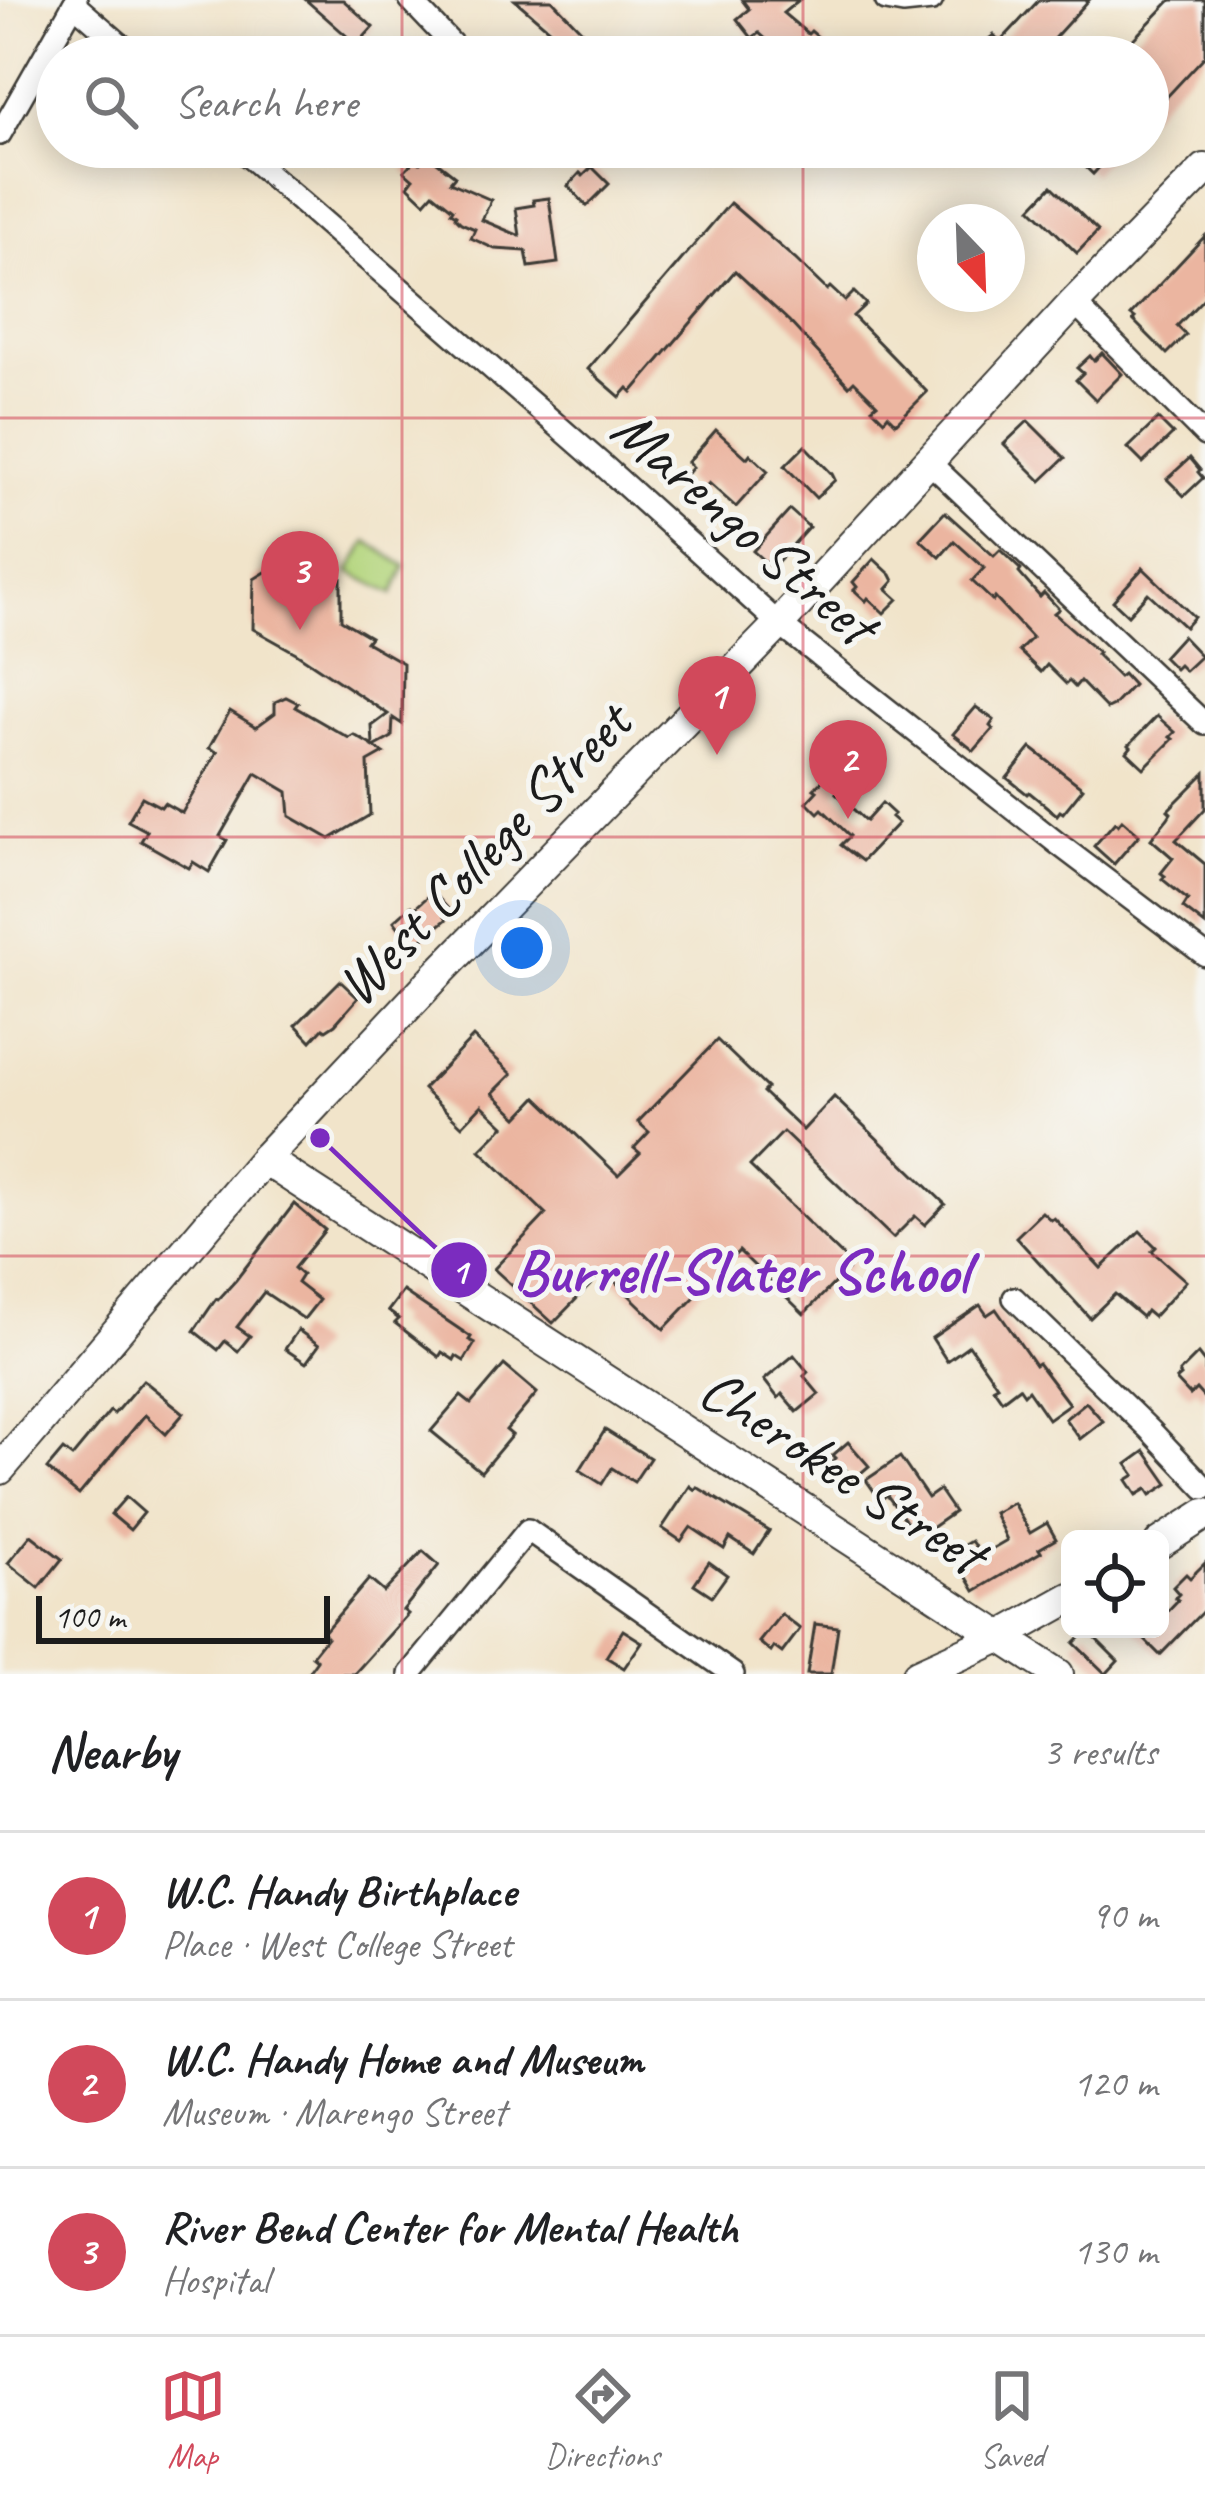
<!DOCTYPE html>
<html lang="en">
<head>
<meta charset="utf-8">
<style>
	:root { --surface:#fff; --page:#f6f6f6; --text:#202124; --muted:#757577; --line:#e0e0e0; --accent:#d1495b }
	body { margin:0; font-family:Caveat,sans-serif; background:var(--page); color:var(--text) }
	.controls { position:absolute; right:36px; bottom:36px; display:grid; overflow:hidden; border-radius:18px; box-shadow:0 6px 30px #0003 }
	.controls button { width:108px; height:108px; display:grid; place-items:center; padding:0; border:0; border-bottom:3px solid var(--line); background:var(--surface); color:var(--text); font:60px sans-serif }
	.compass { position:absolute; left:917px; top:204px; width:108px; height:108px; border-radius:50%; background:var(--surface); box-shadow:0 6px 30px #0003; rotate:157deg }
	.scale { position:absolute; left:36px; bottom:30px; width:294px; box-sizing:border-box; padding-left:12px; border:6px solid #1c1c1c; border-top:0; font-size:33px; line-height:42px; white-space:nowrap; color:#1c1c1c; -webkit-text-stroke:9px #f6f6f2; paint-order:stroke }
	.you { position:absolute; left:522px; top:948px; width:42px; height:42px; margin:-30px; border:9px solid #fff; border-radius:50%; background:#1a73e8; box-shadow:0 0 0 18px #1a73e833 }
	.badge { display:grid; place-items:center; width:78px; height:78px; border-radius:50%; background:var(--accent); color:#fff; font-size:39px; font-weight:700 }
	.pin { position:absolute; translate:-50% -99px; filter:drop-shadow(0 3px 6px #0008) }
	.pin::after { content:''; position:absolute; top:63px; width:42px; height:36px; background:inherit; clip-path:polygon(0 0,100% 0,50% 100%) }
	.list { margin:0; padding:0; list-style:none }
	h2 { display:flex; justify-content:space-between; align-items:center; height:156px; margin:0; padding:0 48px; font-size:51px }
	h2 small { font-size:39px; font-weight:400; color:var(--muted) }
	.list li { display:grid; grid-template-columns:78px 1fr auto; gap:36px; align-items:center; box-sizing:border-box; height:168px; padding:0 48px; border-top:3px solid var(--line) }
	.list b { display:block; font-size:45px; white-space:nowrap }
	.list p { margin:0; font-size:39px; white-space:nowrap; color:var(--muted) }
	.list em { font-size:39px; font-style:normal; color:var(--muted) }
	.icon { flex:none; width:66px; height:66px; fill:none; stroke:currentColor; stroke-width:2; stroke-linecap:round; stroke-linejoin:round }
	.map { position:relative; flex:none; width:1205px; height:1674px; overflow:hidden }
	.search { position:absolute; background:var(--surface); box-shadow:0 6px 30px #0003; left:36px; right:36px; top:36px; height:132px; display:flex; align-items:center; gap:30px; box-sizing:border-box; padding:0 42px; border-radius:66px; color:var(--muted); font-size:45px }
	.sheet { height:660px; background:var(--surface) }
	nav { display:flex; justify-content:space-around; align-items:center; box-sizing:border-box; height:168px; border-top:3px solid var(--line); background:var(--surface); font-size:33px; color:var(--muted) }
	nav a { display:grid; justify-items:center; gap:6px }
	nav .on { color:var(--accent) }
	.map>svg:first-child { display:block }
	.green { fill:#b4d57d; stroke:#68784c; stroke-width:3 }
	.building { fill:#ebb5a0 }
	.lines { fill:none; stroke-linecap:round; stroke-linejoin:round }
	.street-casing { stroke:#3c3a36; stroke-width:26 }
	.secondary-casing { stroke:#3c3a36; stroke-width:34 }
	.street { stroke:#fff; stroke-width:21 }
	.secondary { stroke:#fff; stroke-width:30 }
	.grid { fill:none; stroke:#d1495b; stroke-width:3; stroke-opacity:0.55 }
	.labels { text-anchor:middle; stroke-width:10; stroke-linejoin:round; paint-order:stroke }
	.street-label { font-size:60px; fill:#1c1c1c; stroke:#f6f6f2 }
	.leader { fill:none; stroke:#7b2cbf; stroke-width:4.5 }
	.callout-dot { fill:#7b2cbf; stroke:#f6f6f2; stroke-width:4.5 }
	.mark-label { font-size:36px; text-anchor:middle; font-weight:bold; fill:#fff }
	.callout-label { font-size:63px; text-anchor:middle; font-weight:bold; fill:#7b2cbf; stroke:#f6f6f2; stroke-width:10; stroke-linejoin:round; paint-order:stroke }
</style>
</head>
<body>
<div class="map">
<svg width="1205" height="1674" viewBox="0 0 1205 1674">
	<rect width="100%" height="100%" fill="#f6f6f2"/>
	<filter id="ink" filterUnits="userSpaceOnUse"><feTurbulence type="fractalNoise" baseFrequency=".00833" numOctaves="2"/><feDisplacementMap in="SourceGraphic" scale="24" xChannelSelector="R" yChannelSelector="G"/><feConvolveMatrix kernelMatrix="1 2 1 2 8 2 1 2 1" color-interpolation-filters="sRGB"/></filter>
	<filter id="wash" filterUnits="userSpaceOnUse"><feTurbulence type="fractalNoise" baseFrequency=".004" numOctaves="4" result="noise"/><feDisplacementMap in="SourceGraphic" scale="48" xChannelSelector="R" yChannelSelector="G"/><feGaussianBlur stdDeviation="2.7" result="paint"/><feColorMatrix in="noise" values="0 0 0 0 0 0 0 0 0 0 0 0 0 0 0 0 0 1.4 0 .05"/><feComposite in="paint" operator="in"/></filter>
	<g filter="url(#wash)">
		<rect width="100%" height="100%" fill="#f1e4ca"/>
		<path class="green" d="M 367,541 L 405,566 L 393,594 L 349,572 Z"/>
		<g id="blocks">
			<g class="building">
				<path d="M 306,0 L 343,0 L 373,27 L 357,45 Z"/>
				<path d="M 515,0 L 552,0 L 583,32 L 566,49 L 550,30 Z"/>
				<path d="M 742,0 L 799,0 L 783,13 L 808,34 L 811,31 L 825,43 L 823,46 L 836,57 L 786,57 L 759,33 L 752,38 L 737,19 L 749,9 Z"/>
				<path d="M 1039,0 L 1089,0 L 1037,57 L 964,57 L 994,35 L 1000,42 Z"/>
				<path d="M 1171,0 L 1205,0 L 1205,56 L 1148,117 L 1148,57 L 1116,57 Z"/>
				<path d="M 1065,147 L 1118,147 L 1093,174 Z"/>
				<path d="M 428,155 L 455,176 L 450,182 L 491,200 L 482,220 L 520,236 L 516,208 L 534,205 L 533,200 L 549,198 L 558,263 L 529,267 L 526,251 L 495,249 L 471,238 L 475,229 L 461,223 L 455,217 L 456,215 L 451,212 L 453,209 L 433,193 L 425,202 L 408,186 L 413,179 L 404,171 L 416,159 L 420,163 Z"/>
				<path d="M 592,167 L 609,184 L 587,206 L 568,186 L 580,173 L 583,176 Z"/>
				<path d="M 1052,186 L 1098,231 L 1077,253 L 1031,208 Z"/>
				<path d="M 730,203 L 795,259 L 827,290 L 830,287 L 845,301 L 854,292 L 866,304 L 853,316 L 927,392 L 896,423 L 888,415 L 884,420 L 872,408 L 877,404 L 854,381 L 849,386 L 789,321 L 735,271 L 632,392 L 628,388 L 620,397 L 588,369 Z"/>
				<path d="M 1205,236 L 1205,297 L 1177,326 L 1186,335 L 1167,354 L 1133,320 L 1135,318 L 1131,315 Z"/>
				<path d="M 1102,353 L 1122,374 L 1096,400 L 1076,380 L 1083,373 L 1077,368 L 1090,356 L 1094,361 Z"/>
				<path d="M 1158,419 L 1173,434 L 1143,463 L 1128,448 Z"/>
				<path d="M 1028,421 L 1065,458 L 1041,481 L 1004,444 Z"/>
				<path d="M 716,430 L 747,458 L 750,454 L 768,471 L 736,507 L 709,483 L 700,493 L 684,478 L 693,467 L 688,462 Z"/>
				<path d="M 805,446 L 832,474 L 835,480 L 816,498 L 785,466 Z"/>
				<path d="M 1190,458 L 1200,470 L 1198,472 L 1203,478 L 1184,496 L 1167,479 Z"/>
				<path d="M 790,510 L 809,527 L 772,568 L 753,551 Z"/>
				<path d="M 945,512 L 994,556 L 1000,550 L 1021,570 L 1019,573 L 1040,597 L 1044,593 L 1059,609 L 1054,613 L 1098,652 L 1096,654 L 1119,677 L 1123,674 L 1133,685 L 1113,706 L 1107,709 L 1080,681 L 1075,687 L 1069,681 L 1066,684 L 1047,665 L 1041,672 L 1019,651 L 1032,638 L 995,598 L 993,601 L 972,581 L 984,568 L 954,541 L 940,557 L 920,539 Z"/>
				<path d="M 297,553 L 341,578 L 341,620 L 370,637 L 366,642 L 403,663 L 402,724 L 393,718 L 392,737 L 374,747 L 384,753 L 368,762 L 370,815 L 330,839 L 290,816 L 288,792 L 256,773 L 220,836 L 227,840 L 209,872 L 193,862 L 189,868 L 141,841 L 147,831 L 128,821 L 142,797 L 161,807 L 164,803 L 182,813 L 217,752 L 209,748 L 230,711 L 256,727 L 275,713 L 275,702 L 286,697 L 298,703 L 295,707 L 349,738 L 354,735 L 373,746 L 372,726 L 388,714 L 296,653 L 253,629 L 254,579 Z"/>
				<path d="M 874,559 L 891,575 L 894,581 L 887,589 L 898,599 L 884,613 L 868,598 L 866,601 L 854,590 L 857,587 L 853,582 Z"/>
				<path d="M 1143,568 L 1194,617 L 1185,627 L 1148,593 L 1128,615 L 1113,601 Z"/>
				<path d="M 1182,636 L 1201,656 L 1185,671 L 1179,665 L 1175,669 L 1163,657 Z"/>
				<path d="M 976,707 L 994,720 L 990,726 L 993,729 L 974,751 L 953,734 Z"/>
				<path d="M 1157,716 L 1175,732 L 1170,737 L 1173,739 L 1144,768 L 1127,752 L 1131,747 L 1129,745 Z"/>
				<path d="M 1031,748 L 1083,788 L 1063,813 L 1060,811 L 1057,815 L 1029,792 L 1027,794 L 1007,778 Z"/>
				<path d="M 1205,773 L 1205,809 L 1176,840 L 1205,864 L 1205,925 L 1183,908 L 1188,900 L 1162,879 L 1165,876 L 1161,873 L 1173,858 L 1151,839 L 1168,818 L 1171,813 L 1168,810 Z"/>
				<path d="M 828,775 L 841,787 L 836,793 L 866,821 L 882,803 L 894,814 L 891,817 L 898,823 L 862,861 L 841,845 L 850,836 L 822,809 L 818,813 L 807,802 L 817,791 L 814,789 Z"/>
				<path d="M 1122,820 L 1139,835 L 1114,864 L 1094,846 L 1115,822 L 1118,825 Z"/>
				<path d="M 433,892 L 450,911 L 445,916 L 447,919 L 413,947 L 394,921 L 411,906 L 414,909 Z"/>
				<path d="M 340,981 L 358,998 L 335,1024 L 326,1030 L 323,1028 L 311,1041 L 296,1025 Z"/>
				<path d="M 473,1037 L 512,1074 L 493,1093 L 518,1117 L 537,1097 L 618,1175 L 640,1153 L 634,1148 L 649,1132 L 638,1122 L 717,1040 L 767,1088 L 763,1092 L 803,1130 L 834,1097 L 945,1204 L 925,1225 L 915,1216 L 893,1238 L 783,1132 L 750,1166 L 852,1265 L 804,1314 L 739,1251 L 664,1329 L 604,1271 L 553,1323 L 494,1269 L 546,1214 L 480,1150 L 504,1126 L 482,1105 L 462,1126 L 423,1089 Z"/>
				<path d="M 294,1204 L 325,1230 L 294,1268 L 302,1275 L 297,1283 L 319,1300 L 304,1319 L 264,1292 L 237,1327 L 250,1336 L 238,1351 L 225,1341 L 218,1350 L 194,1331 L 216,1299 L 218,1300 L 236,1280 Z"/>
				<path d="M 1042,1212 L 1051,1220 L 1054,1218 L 1101,1268 L 1140,1231 L 1156,1247 L 1152,1251 L 1186,1281 L 1153,1317 L 1146,1311 L 1142,1317 L 1115,1294 L 1090,1318 L 1016,1237 Z"/>
				<path d="M 403,1291 L 471,1337 L 469,1340 L 475,1343 L 464,1361 L 456,1356 L 454,1360 L 442,1352 L 439,1357 L 395,1323 L 399,1319 L 388,1311 Z"/>
				<path d="M 980,1305 L 987,1315 L 996,1309 L 1035,1365 L 1038,1363 L 1069,1404 L 1048,1419 L 1028,1390 L 1024,1394 L 1019,1387 L 1002,1400 L 993,1387 L 997,1385 L 969,1345 L 947,1361 L 932,1338 Z"/>
				<path d="M 298,1330 L 319,1345 L 306,1363 L 285,1349 Z"/>
				<path d="M 1198,1354 L 1205,1363 L 1205,1399 L 1196,1389 L 1190,1395 L 1176,1380 L 1181,1376 L 1179,1373 Z"/>
				<path d="M 794,1355 L 808,1372 L 804,1376 L 819,1394 L 797,1412 L 782,1394 L 778,1398 L 764,1380 Z"/>
				<path d="M 504,1365 L 537,1393 L 506,1430 L 512,1435 L 481,1472 L 431,1431 L 461,1396 L 471,1404 Z"/>
				<path d="M 143,1380 L 184,1413 L 166,1434 L 145,1415 L 79,1495 L 47,1469 L 63,1450 L 72,1457 L 110,1411 L 114,1414 Z"/>
				<path d="M 1086,1402 L 1103,1421 L 1080,1439 L 1065,1419 Z"/>
				<path d="M 605,1430 L 650,1458 L 634,1482 L 612,1468 L 602,1484 L 580,1470 Z"/>
				<path d="M 848,1442 L 869,1466 L 854,1479 L 846,1470 L 839,1476 L 829,1465 L 836,1458 L 833,1455 Z"/>
				<path d="M 1145,1451 L 1168,1484 L 1151,1495 L 1147,1489 L 1137,1495 L 1127,1480 L 1135,1475 L 1127,1464 Z"/>
				<path d="M 900,1457 L 928,1498 L 939,1490 L 954,1512 L 924,1533 L 916,1522 L 910,1527 L 887,1495 L 880,1500 L 866,1480 Z"/>
				<path d="M 690,1486 L 695,1490 L 697,1487 L 769,1531 L 754,1554 L 730,1538 L 724,1549 L 691,1527 L 681,1541 L 662,1528 Z"/>
				<path d="M 126,1497 L 144,1513 L 130,1530 L 111,1514 Z"/>
				<path d="M 1013,1503 L 1030,1533 L 1047,1523 L 1056,1539 L 1039,1549 L 1041,1552 L 975,1591 L 952,1552 L 971,1541 L 981,1555 L 1007,1540 L 994,1513 Z"/>
				<path d="M 31,1535 L 62,1559 L 39,1588 L 8,1563 Z"/>
				<path d="M 423,1551 L 439,1565 L 403,1610 L 408,1614 L 354,1674 L 307,1674 L 317,1660 L 312,1656 L 327,1637 L 323,1633 L 369,1579 L 384,1592 Z"/>
				<path d="M 709,1562 L 727,1575 L 712,1596 L 694,1584 Z"/>
				<path d="M 1205,1563 L 1205,1609 L 1160,1655 L 1134,1629 L 1160,1629 L 1160,1619 L 1178,1600 L 1175,1598 L 1179,1594 L 1173,1587 L 1186,1574 L 1190,1578 Z"/>
				<path d="M 781,1614 L 800,1629 L 782,1653 L 774,1647 L 771,1652 L 759,1642 Z"/>
				<path d="M 815,1624 L 838,1627 L 831,1674 L 807,1674 Z"/>
				<path d="M 623,1630 L 642,1642 L 624,1668 L 606,1657 Z"/>
				<path d="M 1087,1630 L 1118,1661 L 1106,1674 L 1074,1643 Z"/>
			</g>
		</g>
	</g>
	<g filter="url(#ink)">
		<use href="#blocks" fill-opacity="0" stroke="#3c3a36" stroke-width="3"/>
		<g class="lines">
			<g class="street-casing">
				<g id="street">
					<path d="M 410,0 L 464,57"/>
					<path d="M 886,0 L 903,3 L 932,0"/>
					<path d="M 74,4 L 135,57"/>
					<path d="M 0,134 L 76,0"/>
					<path d="M 238,147 L 605,467 L 779,624 L 1057,843 L 1205,955"/>
					<path d="M 1074,303 L 1205,435"/>
					<path d="M 928,461 L 1205,724"/>
					<path d="M 1014,1298 L 1150,1430 L 1205,1488"/>
					<path d="M 410,1674 L 528,1530 L 733,1674"/>
				</g>
			</g>
			<g class="secondary-casing">
				<g id="secondary">
					<path d="M 264,1159 L 1058,1674"/>
					<path d="M 0,1469 L 264,1159 L 438,974 L 779,624 L 1074,303 L 1205,169"/>
					<path d="M 1160,1543 L 1205,1514"/>
					<path d="M 918,1674 L 1000,1637 L 1070,1598"/>
				</g>
			</g>
			<use href="#street" class="street"/>
			<use href="#secondary" class="secondary"/>
		</g>
	</g>
	<path class="grid" d="M 402,0 L 402,57M 803,0 L 803,57M 402,147 L 402,1674M 803,147 L 803,1674M 0,418 L 1205,418M 0,837 L 1205,837M 0,1256 L 1205,1256"/>
	<g class="labels">
		<g class="street-label">
			<text transform="translate(745 525) rotate(41)" y="21">Marengo Street</text>
			<text transform="translate(482 853) rotate(-46)" y="21">West College Street</text>
			<text transform="translate(843 1470) rotate(33)" y="21">Cherokee Street</text>
		</g>
	</g>
	<path class="leader" d="M320 1138L459 1270"/>
	<g class="callout-dot">
		<circle cx="320" cy="1138" r="12"/>
		<circle cx="459" cy="1270" r="30"/>
	</g>
	<g class="mark-label">
		<text x="459" y="1283">1</text>
	</g>
	<g class="callout-label">
		<text x="741" y="1292">Burrell-Slater School</text>
	</g>
</svg>
<div class="controls">
<button><svg class="icon" aria-label="locate" viewBox="0 0 24 24"><circle cx="12" cy="12" r="6"/><path d="M12 2v4M12 18v4M2 12h4M18 12h4"/></svg></button>
</div>
<svg class="compass" viewBox="-18 -18 36 36"><path d="M0-13l5 13h-10z" fill="#e53935"/><path d="M0 13l5-13h-10z" fill="#757577"/></svg>
<div class="scale">100 m</div>
<div class="you"></div>
<div class="pin badge" style="left:717px;top:755px">1</div>
<div class="pin badge" style="left:848px;top:819px">2</div>
<div class="pin badge" style="left:300px;top:630px">3</div>
<div class="search"><svg class="icon" aria-label="search" viewBox="0 0 24 24"><circle cx="10" cy="10" r="6"/><path d="M15 15l6 6"/></svg>Search here</div>
</div>
<section class="sheet">
<h2>Nearby<small>3 results</small></h2>
<ul class="list">
<li><span class="badge">1</span><div><b>W.C. Handy Birthplace</b><p>Place · West College Street</p></div><em>90 m</em></li>
<li><span class="badge">2</span><div><b>W.C. Handy Home and Museum</b><p>Museum · Marengo Street</p></div><em>120 m</em></li>
<li><span class="badge">3</span><div><b>River Bend Center for Mental Health</b><p>Hospital</p></div><em>130 m</em></li>
</ul>
</section>
<nav>
<a class="on"><svg class="icon" aria-label="map" viewBox="0 0 24 24"><path d="M3 6l6-2 6 2 6-2v14l-6 2-6-2-6 2zM9 4v14M15 6v14"/></svg>Map</a>
<a><svg class="icon" aria-label="directions" viewBox="0 0 24 24"><path d="M12 3l9 9-9 9-9-9zM9 14v-3h6M13 9l2 2-2 2"/></svg>Directions</a>
<a><svg class="icon" aria-label="saved" viewBox="0 0 24 24"><path d="M7 4h10v16l-5-4-5 4z"/></svg>Saved</a>
</nav>
</body>
</html>
